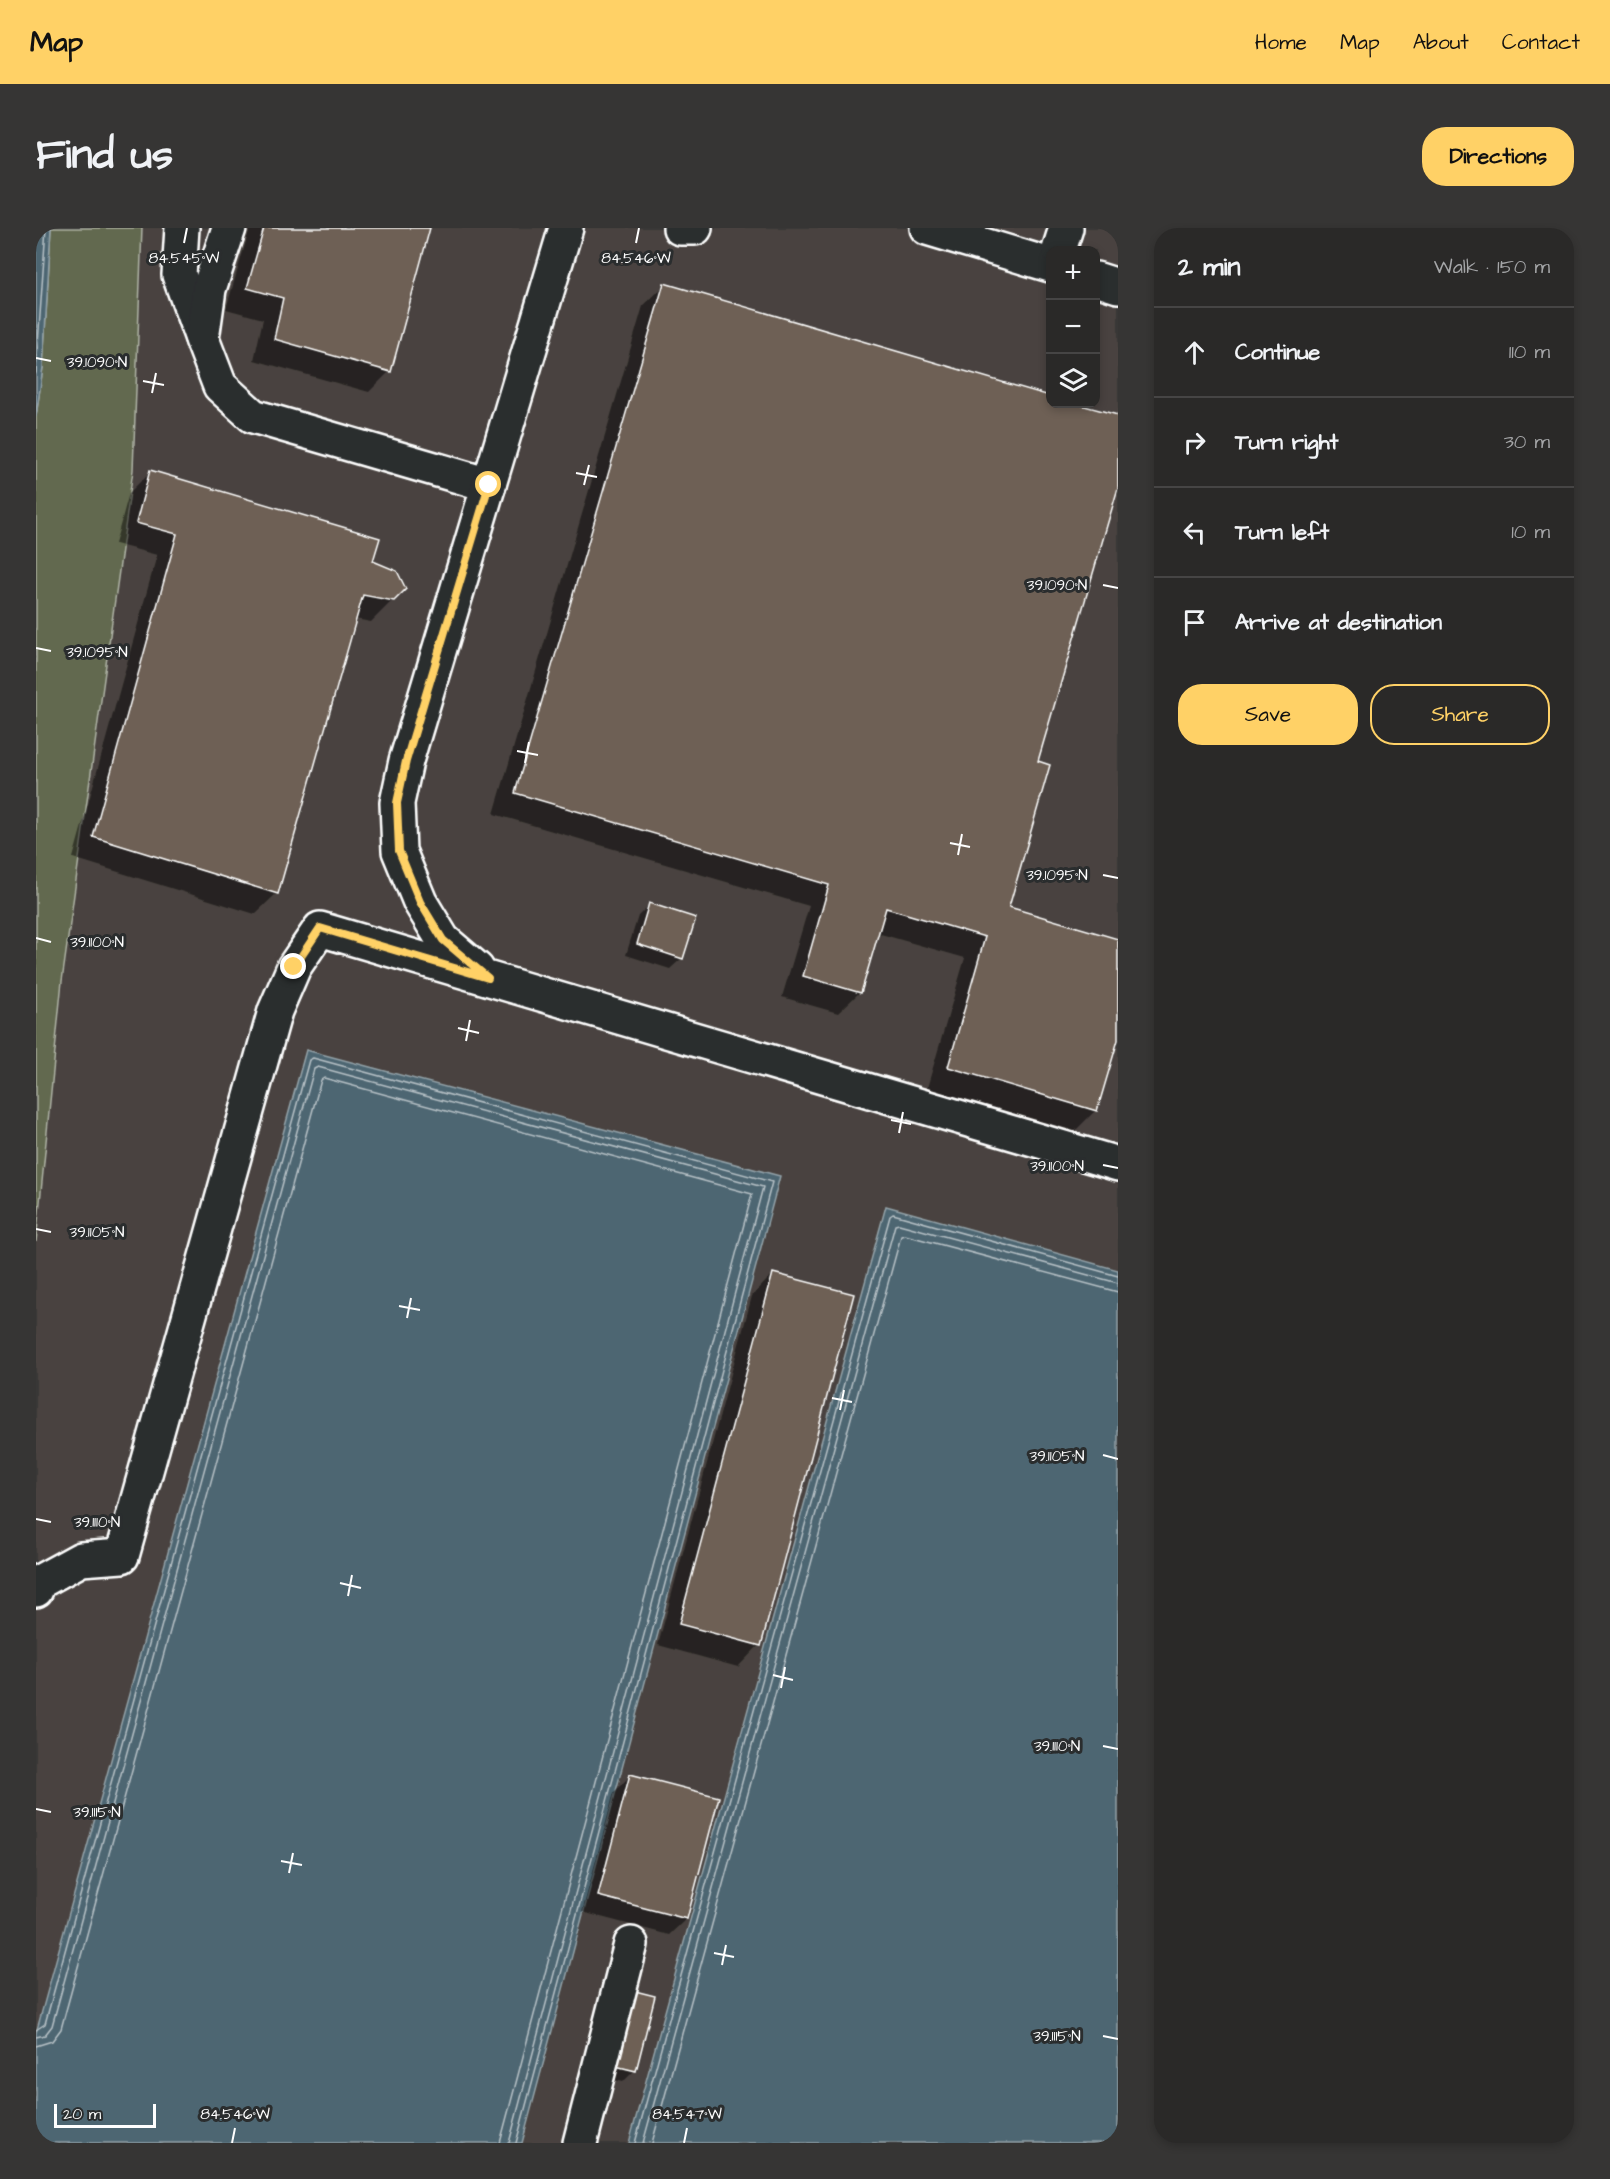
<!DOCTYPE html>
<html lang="en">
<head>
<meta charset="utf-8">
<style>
	:root { --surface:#2a2928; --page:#363534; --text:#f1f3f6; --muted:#a5a6a8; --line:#464545; --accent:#ffd166 }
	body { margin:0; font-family:"Architects Daughter",sans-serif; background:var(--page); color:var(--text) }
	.controls { position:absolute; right:18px; top:18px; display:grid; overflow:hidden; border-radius:12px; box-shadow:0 3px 9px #0003 }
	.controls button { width:54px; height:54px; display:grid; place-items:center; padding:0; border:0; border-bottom:2px solid var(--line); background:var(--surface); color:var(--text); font:30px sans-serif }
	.scale { position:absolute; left:18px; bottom:15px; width:102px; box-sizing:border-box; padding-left:6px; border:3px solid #fff; border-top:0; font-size:16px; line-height:21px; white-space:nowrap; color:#fff; -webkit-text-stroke:4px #2a2d2e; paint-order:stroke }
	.stop { position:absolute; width:18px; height:18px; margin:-14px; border:4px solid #ffd166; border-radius:50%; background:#fff }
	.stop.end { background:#ffd166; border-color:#fff; box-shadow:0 2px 6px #0008 }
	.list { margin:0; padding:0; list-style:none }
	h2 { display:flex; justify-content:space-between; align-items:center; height:78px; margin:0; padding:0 24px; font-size:26px }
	h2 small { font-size:20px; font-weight:400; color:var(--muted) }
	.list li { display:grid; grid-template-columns:39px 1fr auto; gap:18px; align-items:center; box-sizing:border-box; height:90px; padding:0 24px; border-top:2px solid var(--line) }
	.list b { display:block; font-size:22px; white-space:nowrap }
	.list em { font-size:20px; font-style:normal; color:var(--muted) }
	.actions { display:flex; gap:12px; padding:18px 24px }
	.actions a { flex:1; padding:14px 0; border:2px solid var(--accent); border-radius:24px; text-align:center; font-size:21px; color:var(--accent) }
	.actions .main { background:var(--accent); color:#111 }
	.icon { flex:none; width:33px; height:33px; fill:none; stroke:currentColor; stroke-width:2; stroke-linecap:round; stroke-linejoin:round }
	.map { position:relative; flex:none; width:1082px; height:1915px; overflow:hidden; border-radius:24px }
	header { display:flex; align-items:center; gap:36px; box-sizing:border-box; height:84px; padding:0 30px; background:var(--accent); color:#111 }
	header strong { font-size:28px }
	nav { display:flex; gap:33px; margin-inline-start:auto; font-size:21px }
	.intro { display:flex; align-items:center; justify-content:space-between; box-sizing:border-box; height:144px; padding:0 36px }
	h1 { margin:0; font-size:42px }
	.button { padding:15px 27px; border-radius:24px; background:var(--accent); color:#111; font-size:21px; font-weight:700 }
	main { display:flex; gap:36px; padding:0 36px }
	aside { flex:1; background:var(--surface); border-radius:24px; box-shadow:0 3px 9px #0003 }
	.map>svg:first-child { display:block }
	.built { fill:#48433f; fill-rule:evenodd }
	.green { fill:#62694f; stroke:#b0b4a7; stroke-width:1.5 }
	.water { fill:#4d6672; stroke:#94a3aa; stroke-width:1.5 }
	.shadow { fill:#0007 }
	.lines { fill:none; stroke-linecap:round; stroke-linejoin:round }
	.shore { stroke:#b8c2c7; stroke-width:1.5 }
	.building { fill:#6e6054; stroke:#fff; stroke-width:1.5 }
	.minor-casing { stroke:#fff; stroke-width:38 }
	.minor { stroke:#2a2d2e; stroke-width:33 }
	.route { stroke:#ffd166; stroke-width:8 }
	.ticks { fill:none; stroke:#fff; stroke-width:2 }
	.ticks-label { font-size:15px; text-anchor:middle; fill:#fff; stroke:#2a2d2e; stroke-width:6; stroke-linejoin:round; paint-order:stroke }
</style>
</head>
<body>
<header>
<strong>Map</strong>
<nav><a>Home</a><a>Map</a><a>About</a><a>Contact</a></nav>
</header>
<div class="intro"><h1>Find us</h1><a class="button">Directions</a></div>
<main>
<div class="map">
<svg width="1082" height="1915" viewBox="0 0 1082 1915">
	<rect width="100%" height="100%" fill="#383736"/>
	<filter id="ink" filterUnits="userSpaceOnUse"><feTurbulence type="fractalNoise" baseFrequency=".0167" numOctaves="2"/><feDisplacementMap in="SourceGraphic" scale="12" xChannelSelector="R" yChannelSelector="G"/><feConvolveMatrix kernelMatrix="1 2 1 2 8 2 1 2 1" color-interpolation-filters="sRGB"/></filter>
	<g filter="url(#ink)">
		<path class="built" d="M 15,0 L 1082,0 L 1082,1915 L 0,1915 L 0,189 L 7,139 ZM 1014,22 L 1060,22 L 1060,176 L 1014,176 Z"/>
		<path class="green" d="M 15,0 L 106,0 L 97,242 L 26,753 L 0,1014 L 0,189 L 7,139 Z"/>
		<g class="water">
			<path d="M 0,0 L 15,0 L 7,139 L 0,189 Z"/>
			<path d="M 270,822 L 744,948 L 486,1915 L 0,1915 L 0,1805 Z"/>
			<path d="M 850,978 L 1082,1042 L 1082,1915 L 593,1915 Z"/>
		</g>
		<g class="shadow">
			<path d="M 214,0 L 392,0 L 354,143 L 333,164 L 218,132 L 227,91 L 190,81 Z"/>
			<path d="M 629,57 L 1014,169 L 1014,176 L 1036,176 L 1082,189 L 1000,534 L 971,680 L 1060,882 L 1039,903 L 891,860 L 929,730 L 841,705 L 824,764 L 802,785 L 746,769 L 773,678 L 458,586 L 607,78 Z"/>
			<path d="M 114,244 L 335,334 L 368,361 L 335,394 L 319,391 L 241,665 L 219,686 L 37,630 L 121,327 L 79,316 L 93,265 Z"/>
			<path d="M 613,677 L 646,730 L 634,741 L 590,727 L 602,688 Z"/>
			<path d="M 737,1046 L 723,1417 L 702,1439 L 622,1417 L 716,1068 Z"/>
			<path d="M 594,1548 L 650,1691 L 633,1707 L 546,1684 L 578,1564 Z"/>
			<path d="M 618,1769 L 599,1842 L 587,1854 L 565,1848 Z"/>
		</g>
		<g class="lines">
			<g class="shore">
				<path d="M 0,145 L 10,0"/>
				<path d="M 0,1802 L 9,1796 L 273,832 L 277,830 L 736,954 L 480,1915"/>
				<path d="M 0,1809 L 9,1807 L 16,1798 L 278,841 L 282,839 L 727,959 L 473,1915"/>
				<path d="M 0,1818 L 16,1813 L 25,1801 L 285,852 L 288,850 L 716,966 L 464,1915"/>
				<path d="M 599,1915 L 854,988 L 857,986 L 1082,1048"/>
				<path d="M 607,1915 L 859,997 L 863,996 L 1082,1055"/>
				<path d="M 616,1915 L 865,1008 L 869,1007 L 1082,1064"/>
			</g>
		</g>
		<g class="building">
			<path d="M 228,0 L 394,0 L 355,144 L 238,111 L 247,70 L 211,60 Z"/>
			<path d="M 628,55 L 1014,168 L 1014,176 L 1041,176 L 1082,187 L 1082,260 L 1002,533 L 1014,537 L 973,679 L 1082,711 L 1082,812 L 1061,883 L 912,839 L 949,709 L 850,680 L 825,765 L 767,748 L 793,657 L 479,565 Z"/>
			<path d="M 114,242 L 344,310 L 337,333 L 361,343 L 370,361 L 358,373 L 327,367 L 242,666 L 57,609 L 141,306 L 100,295 Z"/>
			<path d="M 613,675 L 660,690 L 647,731 L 601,716 Z"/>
			<path d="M 737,1045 L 818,1066 L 725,1418 L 643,1396 Z"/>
			<path d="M 594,1546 L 683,1569 L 651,1691 L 562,1668 Z"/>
			<path d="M 595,1762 L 619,1768 L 600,1843 L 575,1837 Z"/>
		</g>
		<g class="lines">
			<g class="minor-casing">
				<g id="minor">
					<path d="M 146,0 L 143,47 L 165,108"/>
					<path d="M 193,0 L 173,61 L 166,111 L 184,158 L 217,188 L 453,257"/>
					<path d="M 644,0 L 659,0"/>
					<path d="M 891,0 L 1014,37"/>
					<path d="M 1023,22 L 1030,0"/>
					<path d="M 1060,51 L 1082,58"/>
					<path d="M 441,741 L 407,712 L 384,674 L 363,623 L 361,575 L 370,533 L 530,0"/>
					<path d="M 0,1362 L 3,1354 L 45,1331 L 86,1328 L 239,783 L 258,739 L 284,701 L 1082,936"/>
					<path d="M 544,1915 L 595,1716"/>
				</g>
			</g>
			<use href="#minor" class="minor"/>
		</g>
	</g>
	<g class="lines" filter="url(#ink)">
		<path class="route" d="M 258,739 L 284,700 L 452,750 L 407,712 L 384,674 L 363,623 L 361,575 L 370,533 L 453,257"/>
	</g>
	<path class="ticks" d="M 148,15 L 151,0M 600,15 L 603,0M 0,130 L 15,133M 107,153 L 128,157M 116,165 L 120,145M 540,245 L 561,249M 548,257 L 553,237M 1067,357 L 1082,360M 0,420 L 15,423M 481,523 L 502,527M 489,535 L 493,514M 914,615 L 934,619M 922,627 L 926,606M 1067,647 L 1082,650M 0,710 L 15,714M 422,800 L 443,805M 430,813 L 434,792M 855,892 L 875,896M 863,905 L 867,884M 1067,937 L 1082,940M 0,1001 L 15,1004M 363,1078 L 384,1082M 371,1090 L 375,1070M 796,1170 L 816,1174M 804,1182 L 808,1162M 1067,1227 L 1082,1231M 0,1291 L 15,1294M 304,1355 L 325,1360M 312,1368 L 316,1347M 737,1447 L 757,1452M 745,1460 L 749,1439M 1067,1518 L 1082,1521M 0,1581 L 15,1584M 245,1633 L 266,1637M 253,1645 L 257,1625M 678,1725 L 698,1729M 686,1737 L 690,1717M 1067,1808 L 1082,1811M 196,1915 L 199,1900M 648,1915 L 651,1900"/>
	<g class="ticks-label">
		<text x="148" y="35">84.545°W</text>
		<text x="600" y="35">84.546°W</text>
		<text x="61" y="139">39.1090°N</text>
		<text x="1021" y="362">39.1090°N</text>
		<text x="61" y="429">39.1095°N</text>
		<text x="1021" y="652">39.1095°N</text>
		<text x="61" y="719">39.1100°N</text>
		<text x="1021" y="943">39.1100°N</text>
		<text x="61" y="1009">39.1105°N</text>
		<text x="1021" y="1233">39.1105°N</text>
		<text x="61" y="1299">39.1110°N</text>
		<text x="1021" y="1523">39.1110°N</text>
		<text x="61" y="1589">39.1115°N</text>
		<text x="1021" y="1813">39.1115°N</text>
		<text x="199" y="1891">84.546°W</text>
		<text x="651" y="1891">84.547°W</text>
	</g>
</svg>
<div class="controls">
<button>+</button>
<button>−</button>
<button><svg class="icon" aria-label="layers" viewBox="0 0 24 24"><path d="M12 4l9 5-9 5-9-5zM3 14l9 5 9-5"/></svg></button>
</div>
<div class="scale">20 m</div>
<div class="stop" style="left:453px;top:257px"></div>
<div class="stop end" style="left:258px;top:739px"></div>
</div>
<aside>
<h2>2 min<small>Walk · 150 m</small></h2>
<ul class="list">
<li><svg class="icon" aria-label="ahead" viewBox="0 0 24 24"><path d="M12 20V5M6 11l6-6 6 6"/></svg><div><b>Continue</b></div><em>110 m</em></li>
<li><svg class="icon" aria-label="right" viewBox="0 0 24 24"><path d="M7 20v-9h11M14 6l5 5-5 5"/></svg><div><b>Turn right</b></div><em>30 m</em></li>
<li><svg class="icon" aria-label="left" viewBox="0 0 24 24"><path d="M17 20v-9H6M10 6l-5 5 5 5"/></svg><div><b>Turn left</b></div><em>10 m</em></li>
<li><svg class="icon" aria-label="arrive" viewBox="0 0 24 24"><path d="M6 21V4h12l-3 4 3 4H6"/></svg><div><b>Arrive at destination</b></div></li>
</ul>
<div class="actions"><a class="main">Save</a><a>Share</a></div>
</aside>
</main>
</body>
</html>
